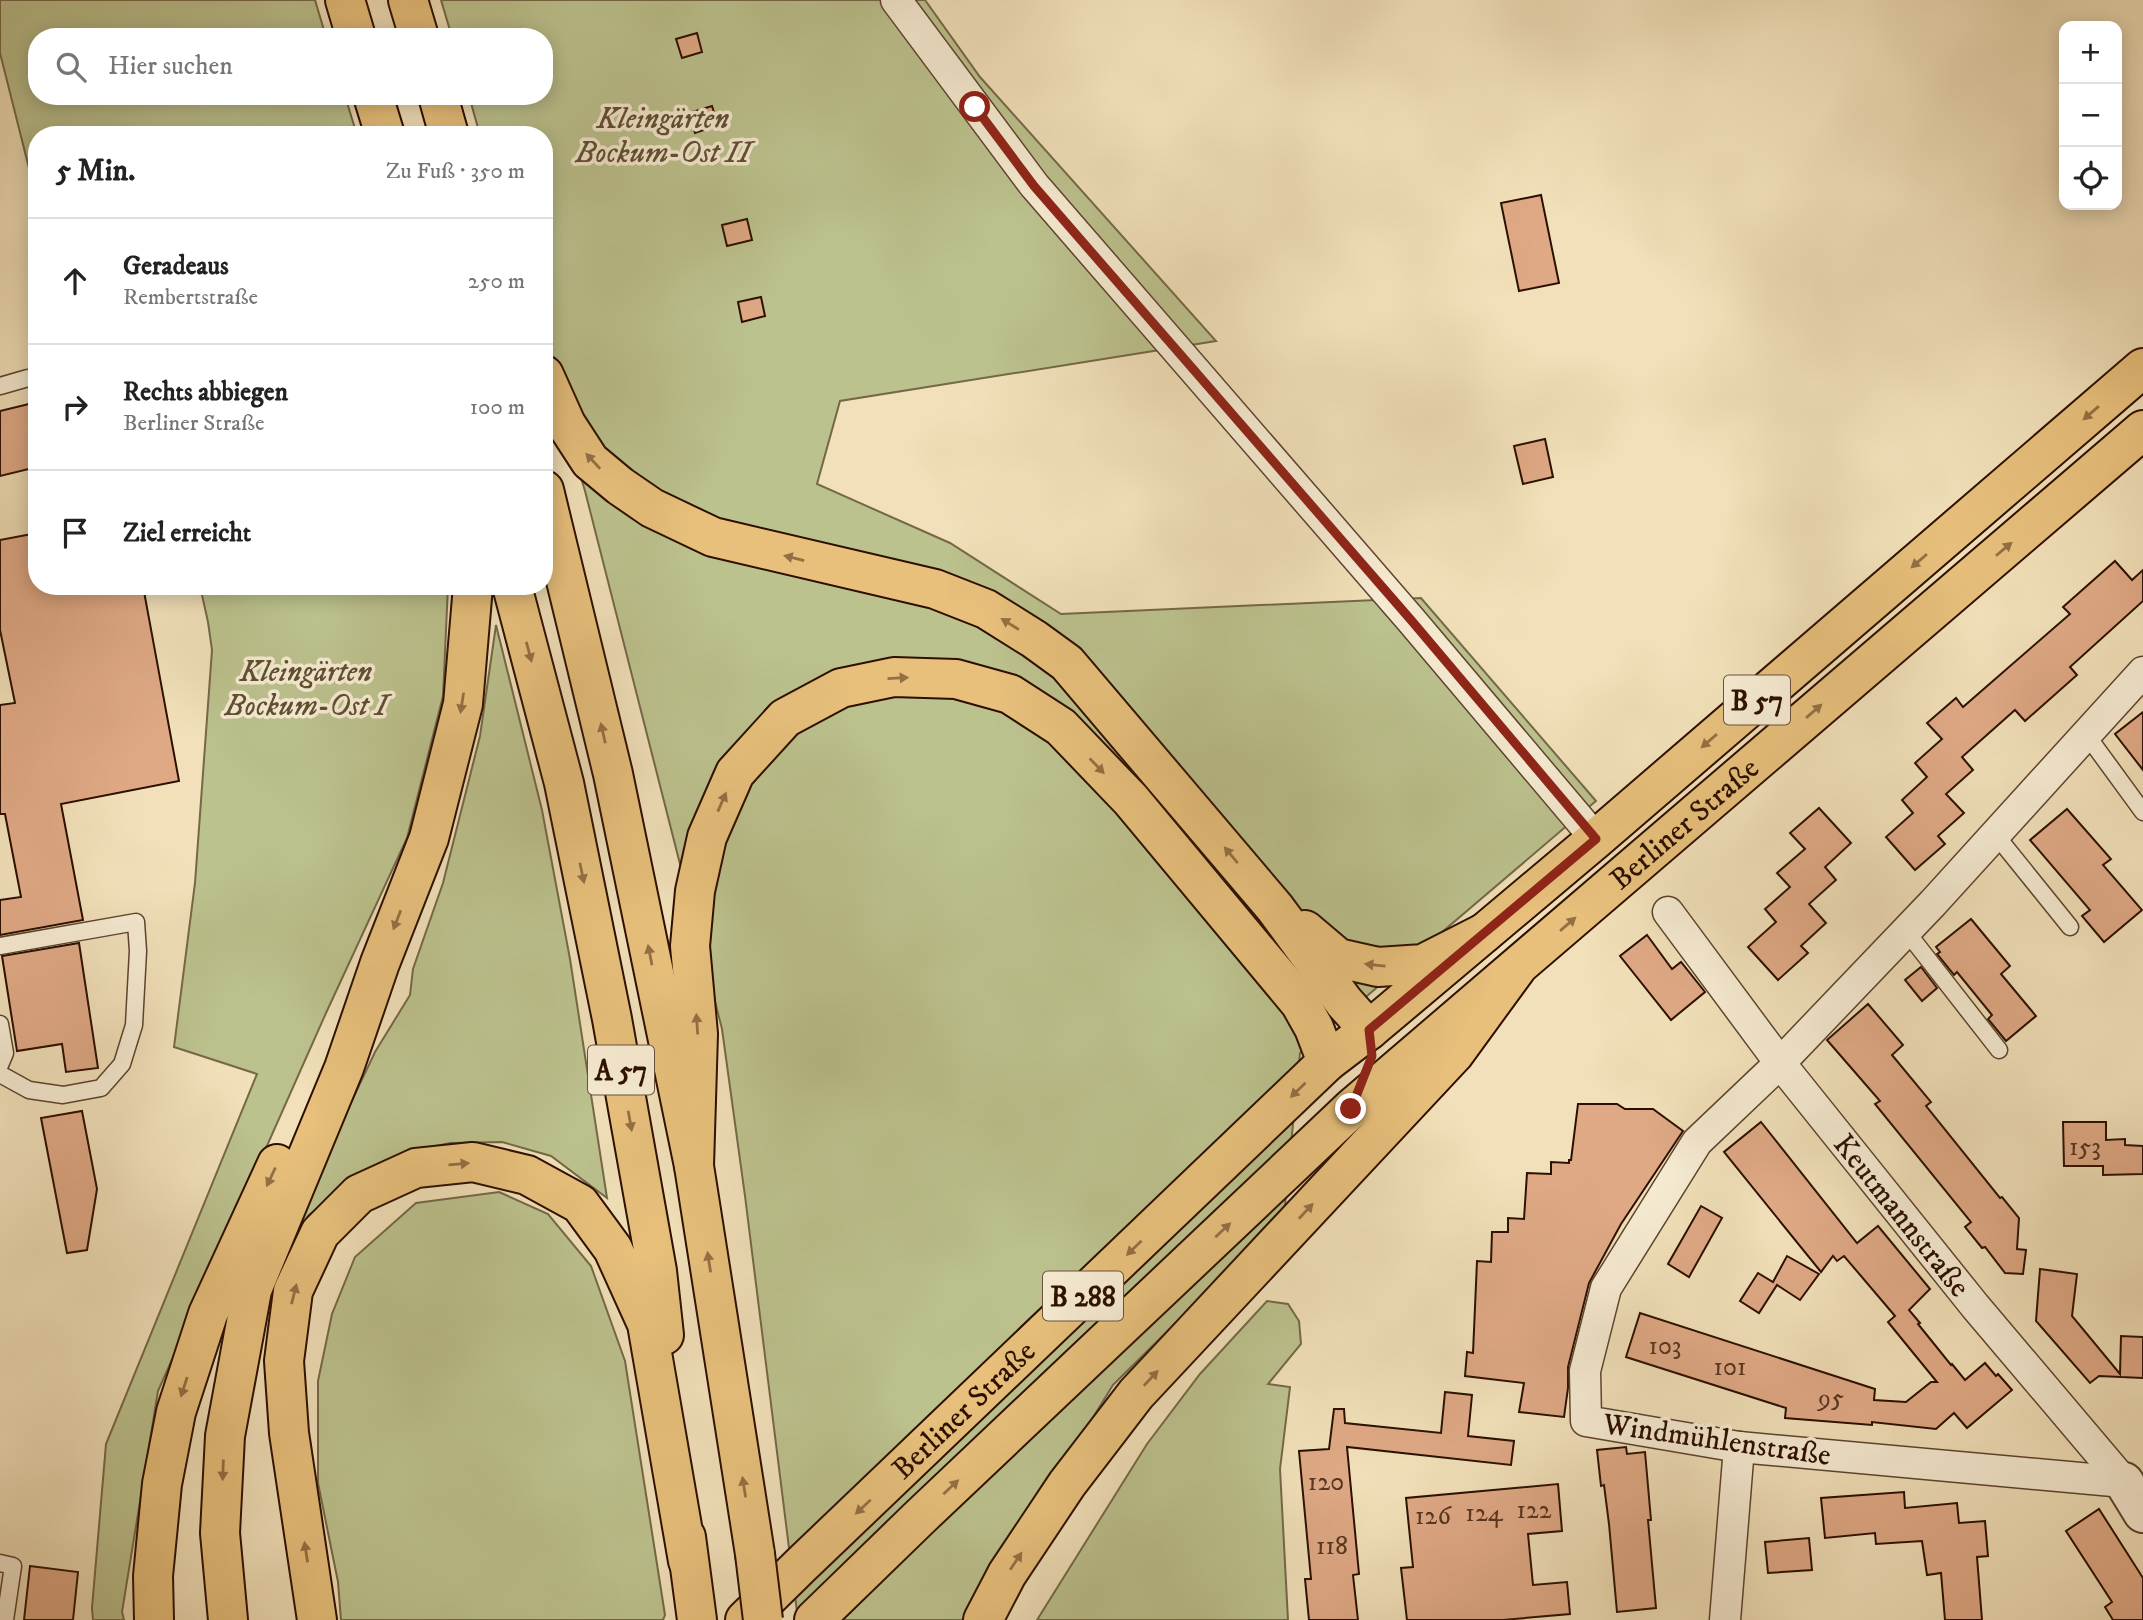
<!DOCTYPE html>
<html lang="de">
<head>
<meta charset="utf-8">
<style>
	:root { --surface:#fff; --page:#f6f6f6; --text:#222; --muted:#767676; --line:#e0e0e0 }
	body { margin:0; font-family:"IM FELL DW Pica",serif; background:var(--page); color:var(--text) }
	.controls { position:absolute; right:21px; top:21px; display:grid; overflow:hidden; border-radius:14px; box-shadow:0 4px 18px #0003 }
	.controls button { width:63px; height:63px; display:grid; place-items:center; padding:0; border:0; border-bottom:2px solid var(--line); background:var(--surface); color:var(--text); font:35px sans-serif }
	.stop { position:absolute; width:21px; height:21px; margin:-16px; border:5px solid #8f2418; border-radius:50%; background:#fff }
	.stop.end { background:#8f2418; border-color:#fff; box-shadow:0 2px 7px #0008 }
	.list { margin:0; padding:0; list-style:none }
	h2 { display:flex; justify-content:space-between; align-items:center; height:91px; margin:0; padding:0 28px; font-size:30px }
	h2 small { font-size:23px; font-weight:400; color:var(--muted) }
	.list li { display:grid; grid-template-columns:46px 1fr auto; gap:21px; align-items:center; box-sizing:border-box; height:126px; padding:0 28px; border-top:2px solid var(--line) }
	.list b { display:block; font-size:26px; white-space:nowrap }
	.list p { margin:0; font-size:23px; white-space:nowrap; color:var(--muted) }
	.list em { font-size:23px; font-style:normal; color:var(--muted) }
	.icon { flex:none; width:38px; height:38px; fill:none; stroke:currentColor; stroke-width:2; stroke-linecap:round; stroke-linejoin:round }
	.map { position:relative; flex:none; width:2143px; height:1620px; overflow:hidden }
	.search { position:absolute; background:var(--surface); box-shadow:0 4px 18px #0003; left:28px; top:28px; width:525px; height:77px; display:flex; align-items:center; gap:18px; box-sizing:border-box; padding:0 24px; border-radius:28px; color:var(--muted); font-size:26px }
	.panel { position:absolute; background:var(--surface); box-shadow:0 4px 18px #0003; left:28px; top:126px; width:525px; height:469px; border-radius:28px }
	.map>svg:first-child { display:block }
	.green { fill:#bcc28e; stroke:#746847; stroke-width:2 }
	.building { fill:#dfa985; stroke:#2c0f00; stroke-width:2 }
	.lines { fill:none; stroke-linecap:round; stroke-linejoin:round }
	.service-casing { stroke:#5d432e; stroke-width:19 }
	.minor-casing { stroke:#5d432e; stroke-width:33 }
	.tertiary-casing { stroke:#5d432e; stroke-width:42 }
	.primary-casing { stroke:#2c0f00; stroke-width:42 }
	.motorway-casing { stroke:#2c0f00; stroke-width:42 }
	.service { stroke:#f6ebd2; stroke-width:16 }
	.minor { stroke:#f6ebd2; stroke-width:30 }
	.tertiary { stroke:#f6ebd2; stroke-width:38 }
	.primary { stroke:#e8c07c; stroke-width:38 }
	.motorway { stroke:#e8c07c; stroke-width:38 }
	.motorway-bridge-casing { stroke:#2c0f00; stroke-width:42; stroke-linecap:butt }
	.motorway-bridge { stroke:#e8c07c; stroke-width:38 }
	.oneway { fill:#937044 }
	.route { stroke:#8f2418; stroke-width:9 }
	.labels { text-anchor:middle; stroke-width:7; stroke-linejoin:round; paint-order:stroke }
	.number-label { font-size:26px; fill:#593621 }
	.shield { fill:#f6ebd2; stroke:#69513f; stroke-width:2 }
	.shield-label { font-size:28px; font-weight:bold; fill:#2c0f00 }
	.park-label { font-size:30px; font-style:italic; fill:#5e4e32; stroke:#f6ebd2 }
	.street-label { font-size:30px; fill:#2c0f00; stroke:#f6ebd2 }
</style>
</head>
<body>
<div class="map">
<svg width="2143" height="1620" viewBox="0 0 2143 1620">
	<rect width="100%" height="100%" fill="#f1e0b9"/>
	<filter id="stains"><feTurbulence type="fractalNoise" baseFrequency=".00286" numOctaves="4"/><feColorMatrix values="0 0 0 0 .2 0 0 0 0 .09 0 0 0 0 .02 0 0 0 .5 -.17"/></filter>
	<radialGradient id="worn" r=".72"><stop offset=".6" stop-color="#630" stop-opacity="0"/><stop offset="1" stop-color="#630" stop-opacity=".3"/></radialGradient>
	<g class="green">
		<path d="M 0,0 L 315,0 L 326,37 L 37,37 L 37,96 L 345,96 L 357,135 L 37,135 L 37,200 L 0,53 Z"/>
		<path d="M 441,0 L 925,0 L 980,77 L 1216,341 L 840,401 L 817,484 L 950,543 L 1061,614 L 1421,598 L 1596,801 L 1300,1053 L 1284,1216 L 1113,1385 L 969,1620 L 798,1620 L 745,1196 L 722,1029 L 585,491 L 544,353 L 544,135 L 480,135 L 469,96 L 544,96 L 544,37 L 452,37 Z"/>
		<path d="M 200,586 L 448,586 L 443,696 L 407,838 L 326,1013 L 158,1391 L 122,1612 L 124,1620 L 93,1620 L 92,1608 L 106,1444 L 257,1074 L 174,1047 L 195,883 L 212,650 L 208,622 Z"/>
		<path d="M 496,625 L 542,810 L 570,959 L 607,1198 L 551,1156 L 502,1142 L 450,1143 L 403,1153 L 355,1178 L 308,1216 L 294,1247 L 289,1233 L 375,1052 L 410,995 L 413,969 L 443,883 L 480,736 Z"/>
		<path d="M 499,1192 L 548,1214 L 591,1266 L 625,1361 L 665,1615 L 663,1620 L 341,1620 L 338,1582 L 318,1483 L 318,1381 L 332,1314 L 355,1257 L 416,1203 Z"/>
		<path d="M 1267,1301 L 1288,1304 L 1299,1321 L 1301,1344 L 1268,1384 L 1290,1387 L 1280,1469 L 1288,1620 L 1037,1620 L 1147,1444 L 1200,1374 Z"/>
	</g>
	<g class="building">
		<path d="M 697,33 L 702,52 L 682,58 L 676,39 Z"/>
		<path d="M 712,106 L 718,125 L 695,133 L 689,113 Z"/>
		<path d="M 1541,195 L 1559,283 L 1519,291 L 1501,203 Z"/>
		<path d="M 747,219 L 752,240 L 727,246 L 722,225 Z"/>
		<path d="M 761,297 L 765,316 L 742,322 L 738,302 Z"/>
		<path d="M 37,402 L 37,467 L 0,476 L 0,411 Z"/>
		<path d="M 1545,439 L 1553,477 L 1523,484 L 1514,446 Z"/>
		<path d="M 37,533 L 37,586 L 143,586 L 179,781 L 61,804 L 83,920 L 0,935 L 0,900 L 21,897 L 5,814 L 0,814 L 0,705 L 15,703 L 0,630 L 0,540 Z"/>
		<path d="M 2115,561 L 2132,580 L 2143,570 L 2143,601 L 2070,667 L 2077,675 L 2025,721 L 2015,710 L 1962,757 L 1973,770 L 1946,794 L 1964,813 L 1938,836 L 1945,844 L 1915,870 L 1886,837 L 1913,813 L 1902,800 L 1927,777 L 1915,763 L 1942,739 L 1927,723 L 1956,698 L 1963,707 L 2070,614 L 2063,607 Z"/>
		<path d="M 2143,712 L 2143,770 L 2115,734 Z"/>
		<path d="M 1819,808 L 1851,843 L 1825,867 L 1836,880 L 1809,904 L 1826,923 L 1801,946 L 1808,953 L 1778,980 L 1748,947 L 1776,922 L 1765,909 L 1790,887 L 1777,873 L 1805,849 L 1790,833 Z"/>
		<path d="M 2067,809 L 2111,859 L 2103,865 L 2142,910 L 2104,942 L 2082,916 L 2090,910 L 2030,840 Z"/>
		<path d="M 1971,919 L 2010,966 L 2001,974 L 2036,1016 L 2006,1041 L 1988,1019 L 1992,1015 L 1957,972 L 1954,975 L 1937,954 L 1940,952 L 1936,947 Z"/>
		<path d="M 1647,935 L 1672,969 L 1681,962 L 1705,992 L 1671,1020 L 1620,956 Z"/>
		<path d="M 79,943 L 98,1068 L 66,1072 L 62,1044 L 17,1051 L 2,956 Z"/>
		<path d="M 1921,967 L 1937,988 L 1922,1001 L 1905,980 Z"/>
		<path d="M 1868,1004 L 1903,1045 L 1892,1055 L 1931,1102 L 1926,1106 L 2000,1198 L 2002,1197 L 2019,1218 L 2017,1249 L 2026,1250 L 2023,1274 L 2005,1273 L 1985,1247 L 1982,1248 L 1965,1227 L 1971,1222 L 1875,1104 L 1880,1101 L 1827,1040 Z"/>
		<path d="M 1578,1104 L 1617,1104 L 1625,1109 L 1653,1109 L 1683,1131 L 1621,1224 L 1589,1283 L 1568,1367 L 1568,1388 L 1564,1417 L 1519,1412 L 1524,1383 L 1465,1376 L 1467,1352 L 1473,1353 L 1477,1261 L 1491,1262 L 1492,1232 L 1508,1232 L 1508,1218 L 1524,1219 L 1527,1173 L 1551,1174 L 1551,1162 L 1569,1163 L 1569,1160 L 1571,1160 Z"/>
		<path d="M 82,1111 L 97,1189 L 87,1250 L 67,1253 L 41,1118 Z"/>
		<path d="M 1761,1122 L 1857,1243 L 1878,1226 L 1930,1289 L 1909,1310 L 1920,1323 L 1918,1324 L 1951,1365 L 1952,1364 L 1965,1380 L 1985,1363 L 1996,1376 L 1998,1374 L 2012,1390 L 1967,1428 L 1954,1413 L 1936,1429 L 1872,1422 L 1872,1425 L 1785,1418 L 1786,1408 L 1626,1357 L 1640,1313 L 1875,1389 L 1874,1400 L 1906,1402 L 1931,1382 L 1937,1382 L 1888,1322 L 1895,1316 L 1844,1256 L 1837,1261 L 1833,1256 L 1821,1272 L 1724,1152 Z"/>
		<path d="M 2063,1122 L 2106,1122 L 2106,1140 L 2125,1139 L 2125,1145 L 2143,1146 L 2143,1174 L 2103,1175 L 2103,1166 L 2064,1166 Z"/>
		<path d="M 1701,1206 L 1722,1218 L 1689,1277 L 1668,1264 Z"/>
		<path d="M 1787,1256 L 1819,1274 L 1800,1300 L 1777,1285 L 1759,1313 L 1740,1301 L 1758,1273 L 1773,1282 Z"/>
		<path d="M 2040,1269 L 2077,1274 L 2072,1316 L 2120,1374 L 2121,1336 L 2143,1337 L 2143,1378 L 2099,1376 L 2090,1383 L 2036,1321 Z"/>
		<path d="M 1445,1392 L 1472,1395 L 1468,1436 L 1514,1441 L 1511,1465 L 1347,1447 L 1359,1574 L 1353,1575 L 1358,1620 L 1309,1620 L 1305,1579 L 1311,1579 L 1299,1451 L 1329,1449 L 1334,1409 L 1344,1409 L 1345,1423 L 1441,1433 Z"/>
		<path d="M 1626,1447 L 1627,1454 L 1645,1452 L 1651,1520 L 1648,1520 L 1656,1608 L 1617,1612 L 1609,1524 L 1604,1485 L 1601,1486 L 1597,1450 Z"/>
		<path d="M 1558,1484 L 1562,1531 L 1528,1534 L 1533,1585 L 1567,1582 L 1570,1614 L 1503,1620 L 1407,1620 L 1401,1568 L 1413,1567 L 1406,1498 Z"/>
		<path d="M 1904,1492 L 1905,1508 L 1957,1503 L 1959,1523 L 1985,1521 L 1988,1556 L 1977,1557 L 1982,1620 L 1945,1620 L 1941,1573 L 1927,1575 L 1922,1541 L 1876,1544 L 1875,1533 L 1825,1538 L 1821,1498 Z"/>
		<path d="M 2099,1509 L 2143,1578 L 2143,1620 L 2113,1620 L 2105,1607 L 2112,1602 L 2066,1531 Z"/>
		<path d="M 1809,1538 L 1812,1570 L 1768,1573 L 1765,1542 Z"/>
		<path d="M 30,1566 L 78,1572 L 73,1620 L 24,1620 Z"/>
	</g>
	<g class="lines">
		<g class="service-casing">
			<g id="service">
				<path d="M 0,386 L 28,378"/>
				<path d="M 2086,734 L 2143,812"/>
				<path d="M 1995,834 L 2070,927"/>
				<path d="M 1906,931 L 1999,1050"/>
				<path d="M 0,946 L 136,922 L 138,951 L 134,1025 L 122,1064 L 101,1088 L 63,1095 L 29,1090 L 0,1074"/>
				<path d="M 0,1024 L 5,1053 L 0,1065"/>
				<path d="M 0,1563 L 13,1566 L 5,1620"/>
			</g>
		</g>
		<g class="minor-casing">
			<g id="minor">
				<path d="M 896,0 L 1034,185 L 1411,620 L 1596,839"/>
				<path id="s1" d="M 1668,912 L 1780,1063 L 1975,1306 L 2124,1482"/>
				<path d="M 2124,1482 L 1739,1447 L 1586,1421 L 1585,1371 L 1606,1288 L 1697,1142 L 1780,1063 L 1933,903 L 2143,672"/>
				<path d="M 1725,1620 L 1739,1447"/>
			</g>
		</g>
		<g class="tertiary-casing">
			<path id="tertiary" d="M 2124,1482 L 2143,1513"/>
		</g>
		<g class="primary-casing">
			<g id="primary">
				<path id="s2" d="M 745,1620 L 800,1566 L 1327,1062 L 1369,1030 L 1596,839 L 2143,368"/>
				<path id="s3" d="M 814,1620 L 919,1518 L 1351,1109 L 2143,430"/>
			</g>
		</g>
		<g class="motorway-casing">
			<g id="motorway">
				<path d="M 345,0 L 356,37"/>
				<path d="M 408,0 L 419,37"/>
				<path d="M 373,96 L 385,135"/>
				<path d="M 438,96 L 449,135"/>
				<path d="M 544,375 L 566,424 L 590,461 L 620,486 L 652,508 L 713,537 L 935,589 L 986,609 L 1034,639 L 1067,663 L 1275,908 L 1344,1002 L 1369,1030"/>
				<path d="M 544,490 L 613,774 L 694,1166 L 755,1554"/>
				<path d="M 512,586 L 564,783 L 612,1019 L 657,1271 L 664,1335"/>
				<path d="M 1305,930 L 1338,958 L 1378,967 L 1423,964 L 1484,933"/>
				<path d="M 694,1166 L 698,1034 L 690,946 L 695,891 L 707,837 L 735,773 L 785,718 L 841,688 L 894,677 L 956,679 L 1010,694 L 1061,727 L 1131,800 L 1300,1003 L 1314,1028 L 1327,1062"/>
				<path d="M 686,1537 L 697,1620"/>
				<path d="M 154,1620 L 153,1576 L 162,1484 L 176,1412 L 208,1314 L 277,1164"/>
				<path d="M 228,1620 L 220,1533 L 225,1436 L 252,1290 L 344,1068 L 380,963 L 429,838 L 463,704 L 473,586"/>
				<path d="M 317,1620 L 289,1433 L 284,1361 L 293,1291 L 320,1233 L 359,1194 L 416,1168 L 473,1162 L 527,1175 L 580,1204 L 613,1249 L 647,1324 L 688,1561"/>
				<path d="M 983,1620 L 1007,1574 L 1067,1484 L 1136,1394 L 1454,1054 L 1516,969"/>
			</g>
		</g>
		<use href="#service" class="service"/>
		<use href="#minor" class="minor"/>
		<use href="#tertiary" class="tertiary"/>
		<use href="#primary" class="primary"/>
		<use href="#motorway" class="motorway"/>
		<g class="motorway-bridge-casing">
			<path id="motorway-bridge" d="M 755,1554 L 763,1620"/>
		</g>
		<use href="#motorway-bridge" class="motorway-bridge"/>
	</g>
	<defs><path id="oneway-solid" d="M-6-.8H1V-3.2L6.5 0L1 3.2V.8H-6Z" transform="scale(1.75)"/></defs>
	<g class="oneway">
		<use href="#oneway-solid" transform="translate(2091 413) rotate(139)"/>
		<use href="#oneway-solid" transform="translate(593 461) rotate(-133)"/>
		<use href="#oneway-solid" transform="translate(2004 549) rotate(-40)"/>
		<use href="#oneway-solid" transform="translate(794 558) rotate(-166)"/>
		<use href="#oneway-solid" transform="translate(1919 561) rotate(139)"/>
		<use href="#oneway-solid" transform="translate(1010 624) rotate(-148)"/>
		<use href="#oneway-solid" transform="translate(529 652) rotate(75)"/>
		<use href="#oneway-solid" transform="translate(898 678) rotate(-3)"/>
		<use href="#oneway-solid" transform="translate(462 703) rotate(99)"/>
		<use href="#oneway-solid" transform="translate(1814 711) rotate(-41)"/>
		<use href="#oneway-solid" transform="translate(603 733) rotate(-103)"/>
		<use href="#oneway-solid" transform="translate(1709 741) rotate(139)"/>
		<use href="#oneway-solid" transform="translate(1097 766) rotate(46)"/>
		<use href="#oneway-solid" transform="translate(722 802) rotate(-66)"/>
		<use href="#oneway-solid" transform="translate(1231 855) rotate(-130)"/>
		<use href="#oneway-solid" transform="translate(582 873) rotate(78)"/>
		<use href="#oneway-solid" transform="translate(397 920) rotate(111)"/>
		<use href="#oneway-solid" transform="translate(1568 924) rotate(-41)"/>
		<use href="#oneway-solid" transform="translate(650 955) rotate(-101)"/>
		<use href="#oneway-solid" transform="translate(1375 965) rotate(-174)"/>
		<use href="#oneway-solid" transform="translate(697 1024) rotate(-94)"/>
		<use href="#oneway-solid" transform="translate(1298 1090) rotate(136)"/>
		<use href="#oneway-solid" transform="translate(630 1121) rotate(80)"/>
		<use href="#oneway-solid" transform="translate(459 1164) rotate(-5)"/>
		<use href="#oneway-solid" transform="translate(271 1177) rotate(115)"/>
		<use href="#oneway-solid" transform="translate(1306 1211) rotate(-47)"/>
		<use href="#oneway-solid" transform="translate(1223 1230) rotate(-43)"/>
		<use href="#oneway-solid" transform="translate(1134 1248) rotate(136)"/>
		<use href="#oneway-solid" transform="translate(709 1262) rotate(-99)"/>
		<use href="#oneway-solid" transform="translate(294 1294) rotate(-76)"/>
		<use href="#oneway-solid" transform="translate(1151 1378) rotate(-47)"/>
		<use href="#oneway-solid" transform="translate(184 1387) rotate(108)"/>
		<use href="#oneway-solid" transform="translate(223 1470) rotate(92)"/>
		<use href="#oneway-solid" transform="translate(744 1487) rotate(-99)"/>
		<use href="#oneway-solid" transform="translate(951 1487) rotate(-43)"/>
		<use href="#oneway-solid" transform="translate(863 1507) rotate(137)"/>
		<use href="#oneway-solid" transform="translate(306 1552) rotate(-99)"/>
		<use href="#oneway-solid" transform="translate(1016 1561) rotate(-56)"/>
	</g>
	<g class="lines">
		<path class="route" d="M 975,107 L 1034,186 L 1411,620 L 1596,839 L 1369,1030 L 1372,1056 L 1351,1109"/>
	</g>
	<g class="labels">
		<g class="number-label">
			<text x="2085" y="1155">153</text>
			<text x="1665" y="1354">103</text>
			<text x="1730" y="1375">101</text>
			<text x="1831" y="1406">95</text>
			<text x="1326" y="1490">120</text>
			<text x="1534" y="1518">122</text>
			<text x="1484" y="1521">124</text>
			<text x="1433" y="1524">126</text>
			<text x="1332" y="1554">118</text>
		</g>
		<g class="shield">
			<rect x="1724" y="675.5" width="66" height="49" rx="5"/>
			<rect x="588" y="1045.5" width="66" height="49" rx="5"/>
			<rect x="1043" y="1271.5" width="80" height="49" rx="5"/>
		</g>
		<g class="shield-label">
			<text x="1757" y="710">B 57</text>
			<text x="621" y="1080">A 57</text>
			<text x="1083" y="1306">B 288</text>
		</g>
		<g class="park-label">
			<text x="663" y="128">Kleingärten<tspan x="663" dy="34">Bockum-Ost II</tspan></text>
			<text x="306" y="681">Kleingärten<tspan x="306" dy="34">Bockum-Ost I</tspan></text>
		</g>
		<g class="street-label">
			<text dy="10" stroke="none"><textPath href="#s3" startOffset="1180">Berliner Straße</textPath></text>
			<text dy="10" stroke="none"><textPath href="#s1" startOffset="383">Keutmannstraße</textPath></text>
			<text dy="10" stroke="none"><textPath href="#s2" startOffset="303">Berliner Straße</textPath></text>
			<text transform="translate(1717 1439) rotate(8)" y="10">Windmühlenstraße</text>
		</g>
	</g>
	<rect width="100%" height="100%" filter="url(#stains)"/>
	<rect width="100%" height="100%" fill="url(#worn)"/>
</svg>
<div class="controls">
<button>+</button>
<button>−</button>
<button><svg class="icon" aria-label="locate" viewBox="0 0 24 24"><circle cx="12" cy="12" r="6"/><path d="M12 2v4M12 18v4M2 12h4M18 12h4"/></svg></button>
</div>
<div class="stop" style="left:975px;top:107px"></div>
<div class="stop end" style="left:1351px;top:1109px"></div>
<div class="search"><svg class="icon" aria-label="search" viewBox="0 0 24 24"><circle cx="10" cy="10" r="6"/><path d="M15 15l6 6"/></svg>Hier suchen</div>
<section class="panel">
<h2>5 Min.<small>Zu Fuß · 350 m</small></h2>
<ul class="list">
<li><svg class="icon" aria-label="ahead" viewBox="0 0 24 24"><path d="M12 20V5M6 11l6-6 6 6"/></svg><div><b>Geradeaus</b><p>Rembertstraße</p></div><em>250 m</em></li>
<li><svg class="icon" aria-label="right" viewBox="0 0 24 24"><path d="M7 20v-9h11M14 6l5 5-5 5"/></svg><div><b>Rechts abbiegen</b><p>Berliner Straße</p></div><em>100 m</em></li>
<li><svg class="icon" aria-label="arrive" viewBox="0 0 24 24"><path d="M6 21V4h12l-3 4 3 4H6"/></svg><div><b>Ziel erreicht</b></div></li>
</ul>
</section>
</div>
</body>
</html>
